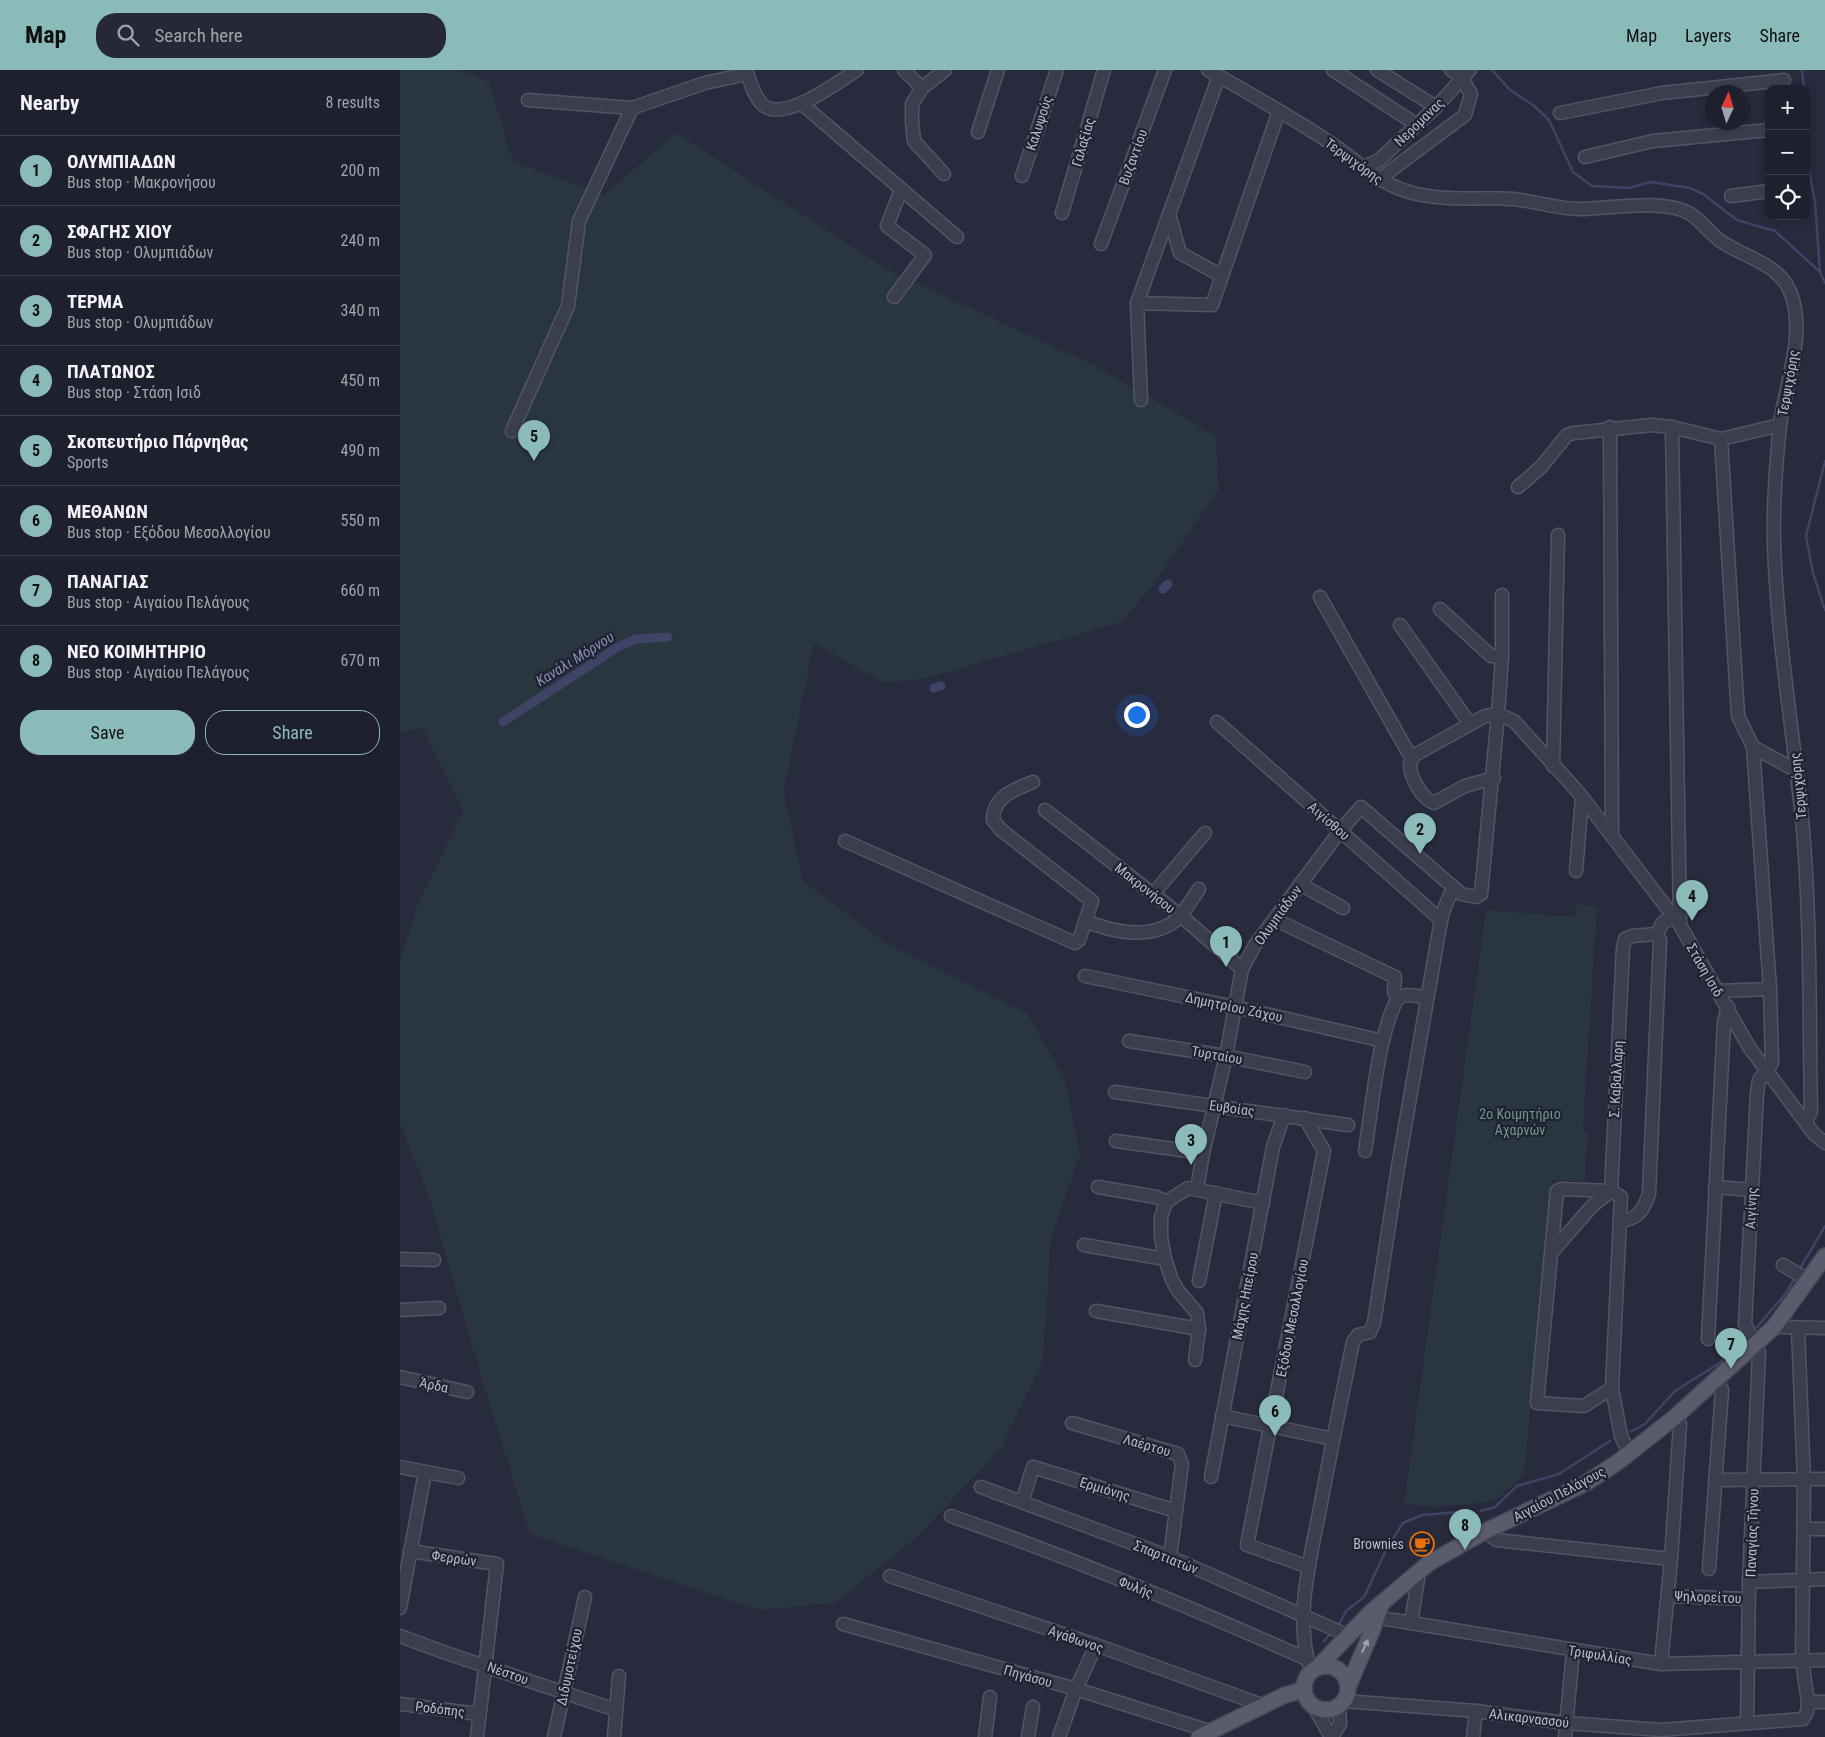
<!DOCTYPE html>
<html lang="en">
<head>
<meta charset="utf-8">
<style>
	:root { --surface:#1e202e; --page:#262836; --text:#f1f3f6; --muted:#a1a3aa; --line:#3c3e4a; --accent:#8bbbb9 }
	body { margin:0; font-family:"Roboto Condensed",sans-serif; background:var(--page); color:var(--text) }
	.controls { position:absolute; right:15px; top:15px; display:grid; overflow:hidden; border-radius:10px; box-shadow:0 2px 8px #0003 }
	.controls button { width:45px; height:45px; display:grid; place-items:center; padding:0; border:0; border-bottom:1px solid var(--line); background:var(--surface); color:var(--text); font:25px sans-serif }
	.compass { position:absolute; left:1305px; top:15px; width:45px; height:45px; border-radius:50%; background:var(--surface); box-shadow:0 2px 8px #0003; rotate:4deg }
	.you { position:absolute; left:736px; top:644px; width:18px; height:18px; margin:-12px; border:4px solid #fff; border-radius:50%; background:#1a73e8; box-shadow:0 0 0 8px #1a73e833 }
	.badge { display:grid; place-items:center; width:32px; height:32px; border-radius:50%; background:var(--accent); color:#111; font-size:16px; font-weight:700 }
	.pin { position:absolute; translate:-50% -41px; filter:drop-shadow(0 1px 2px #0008) }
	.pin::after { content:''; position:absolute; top:26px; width:18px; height:15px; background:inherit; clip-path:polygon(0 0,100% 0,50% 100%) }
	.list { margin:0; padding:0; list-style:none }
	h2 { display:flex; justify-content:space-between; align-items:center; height:65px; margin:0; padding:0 20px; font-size:21px }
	h2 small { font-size:16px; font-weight:400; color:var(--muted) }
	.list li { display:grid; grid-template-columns:32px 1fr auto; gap:15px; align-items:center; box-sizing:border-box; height:70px; padding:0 20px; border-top:1px solid var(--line) }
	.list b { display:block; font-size:19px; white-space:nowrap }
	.list p { margin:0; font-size:16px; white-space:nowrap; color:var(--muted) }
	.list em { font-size:16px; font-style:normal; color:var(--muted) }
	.actions { display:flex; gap:10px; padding:15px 20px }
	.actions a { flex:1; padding:11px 0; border:1px solid var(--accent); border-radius:20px; text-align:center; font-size:18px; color:var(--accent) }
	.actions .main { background:var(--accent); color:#111 }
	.icon { flex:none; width:28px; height:28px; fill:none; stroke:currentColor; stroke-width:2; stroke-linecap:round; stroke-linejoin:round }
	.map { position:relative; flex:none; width:1425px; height:1667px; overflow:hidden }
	header { display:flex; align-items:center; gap:30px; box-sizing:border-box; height:70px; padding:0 25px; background:var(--accent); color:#111 }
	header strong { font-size:24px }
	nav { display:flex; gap:28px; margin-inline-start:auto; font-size:18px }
	.search { width:350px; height:45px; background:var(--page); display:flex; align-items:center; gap:12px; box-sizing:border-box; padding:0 18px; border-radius:20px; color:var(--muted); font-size:19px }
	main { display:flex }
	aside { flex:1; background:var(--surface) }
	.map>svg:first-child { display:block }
	.green { fill:#2a363f }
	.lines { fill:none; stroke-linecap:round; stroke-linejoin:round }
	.stream { stroke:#3f4365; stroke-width:2.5 }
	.canal { stroke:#3f4365; stroke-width:9 }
	.minor-casing { stroke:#535566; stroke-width:15 }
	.major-casing { stroke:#454657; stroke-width:18 }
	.minor { stroke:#3b3e4e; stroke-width:12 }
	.major { stroke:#5a5c6e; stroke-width:15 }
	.oneway { fill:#a0a2b2 }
	.labels { text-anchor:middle; stroke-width:4.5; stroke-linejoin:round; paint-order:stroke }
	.street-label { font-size:14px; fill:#b8b9c9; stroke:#202233 }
	.park-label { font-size:14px; fill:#719785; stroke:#202233 }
	.poi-label { font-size:14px; fill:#b8b9c9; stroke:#202233; text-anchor:end }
	.water-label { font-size:15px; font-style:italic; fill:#898eb2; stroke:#202233 }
</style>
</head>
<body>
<header>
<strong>Map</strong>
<div class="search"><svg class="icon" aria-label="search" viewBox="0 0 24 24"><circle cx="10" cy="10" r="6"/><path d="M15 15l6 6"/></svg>Search here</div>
<nav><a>Map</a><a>Layers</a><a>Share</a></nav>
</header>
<main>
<aside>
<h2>Nearby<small>8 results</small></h2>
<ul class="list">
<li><span class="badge">1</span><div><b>ΟΛΥΜΠΙΑΔΩΝ</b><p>Bus stop · Μακρονήσου</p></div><em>200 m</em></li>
<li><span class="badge">2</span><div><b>ΣΦΑΓΗΣ ΧΙΟΥ</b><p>Bus stop · Ολυμπιάδων</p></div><em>240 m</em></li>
<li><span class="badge">3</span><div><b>ΤΕΡΜΑ</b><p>Bus stop · Ολυμπιάδων</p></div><em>340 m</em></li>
<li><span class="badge">4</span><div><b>ΠΛΑΤΩΝΟΣ</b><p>Bus stop · Στάση Ισιδ</p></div><em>450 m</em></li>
<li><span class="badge">5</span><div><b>Σκοπευτήριο Πάρνηθας</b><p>Sports</p></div><em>490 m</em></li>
<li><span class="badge">6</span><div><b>ΜΕΘΑΝΩΝ</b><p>Bus stop · Εξόδου Μεσολλογίου</p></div><em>550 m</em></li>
<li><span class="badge">7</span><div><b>ΠΑΝΑΓΙΑΣ</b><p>Bus stop · Αιγαίου Πελάγους</p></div><em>660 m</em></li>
<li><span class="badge">8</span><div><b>ΝΕΟ ΚΟΙΜΗΤΗΡΙΟ</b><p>Bus stop · Αιγαίου Πελάγους</p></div><em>670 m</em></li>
</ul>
<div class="actions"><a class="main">Save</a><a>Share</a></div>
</aside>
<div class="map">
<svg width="1425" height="1667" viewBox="0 0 1425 1667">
	<rect width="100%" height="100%" fill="#282a3e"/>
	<g class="green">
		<path d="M 0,0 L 58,0 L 89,12 L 113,91 L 204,125 L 276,63 L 488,200 L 692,294 L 816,366 L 819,419 L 755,512 L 722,552 L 527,608 L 484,613 L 414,573 L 384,721 L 402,810 L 486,873 L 627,943 L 665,1009 L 680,1085 L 651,1168 L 643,1290 L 602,1377 L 515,1469 L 435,1533 L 359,1540 L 130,1464 L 83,1313 L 28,1124 L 0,1054 L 0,890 L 19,831 L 63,741 L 23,658 L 0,662 Z"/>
		<path d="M 1177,834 L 1197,837 L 1183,1058 L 1188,1064 L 1185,1112 L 1152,1110 L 1124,1406 L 1095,1431 L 1036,1437 L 1004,1434 L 1086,840 L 1175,847 Z"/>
	</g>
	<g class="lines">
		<g class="stream">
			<path d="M 1092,0 L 1110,20 L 1133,35 L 1149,50 L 1173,102 L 1192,116 L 1228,118 L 1251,112 L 1290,118 L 1303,124 L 1337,150 L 1375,161 L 1420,202"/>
			<path d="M 1402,0 L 1404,19"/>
			<path d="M 1406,84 L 1415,132 L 1420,202 L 1425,213"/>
			<path d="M 1425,391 L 1406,466 L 1413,503 L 1425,540"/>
			<path d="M 1401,1197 L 1425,1156"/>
			<path d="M 1357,1257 L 1386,1223 L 1393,1211"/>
			<path d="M 1230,1362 L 1245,1354 L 1275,1321 L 1321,1292 L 1340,1268"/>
			<path d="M 1081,1441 L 1095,1437 L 1117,1416 L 1159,1404 L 1210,1371"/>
			<path d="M 938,1556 L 946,1541 L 964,1527 L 987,1478 L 1003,1453 L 1022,1445 L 1059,1442"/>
			<path d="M 924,1571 L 931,1563"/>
		</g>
		<g class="canal">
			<path d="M 763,519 L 768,514"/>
			<path d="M 534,618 L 541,616"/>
			<path d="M 103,652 L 218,577 L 236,569 L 268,567"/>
		</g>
		<g class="minor-casing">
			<g id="minor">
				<path d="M 346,0 C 350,11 354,27 363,35 C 384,53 438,12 457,0"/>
				<path d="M 504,0 L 522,18"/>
				<path d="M 808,0 C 849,23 890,46 929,72 C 962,93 977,115 1017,124 C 1049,131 1081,127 1113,129 C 1135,131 1157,139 1179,139 C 1209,139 1261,128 1289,143 C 1301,150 1310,164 1322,172 C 1349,190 1384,194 1393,230 C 1404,270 1385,315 1380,355 C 1376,393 1373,434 1374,473 C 1377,569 1394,665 1403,760 C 1411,853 1409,948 1411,1041 L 1406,1052"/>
				<path d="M 933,0 L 1017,55"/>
				<path d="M 977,0 L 1036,37"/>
				<path d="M 128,30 L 232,38 L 305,13 L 347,4"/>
				<path d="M 402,34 L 557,167"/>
				<path d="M 1160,43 L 1262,23 L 1384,10"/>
				<path d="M 578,62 L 598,0"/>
				<path d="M 1185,87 L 1253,71 L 1369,60"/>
				<path d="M 964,97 L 979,90 L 1036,37 L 1070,0"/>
				<path d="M 544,104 L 514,71 L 512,52 L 512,34 L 522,18 L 545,0"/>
				<path d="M 622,106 L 657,0"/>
				<path d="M 978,110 L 1065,45 L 1071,24 L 1062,8 L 1051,0"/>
				<path d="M 1331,126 L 1369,121"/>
				<path d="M 662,143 L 704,0"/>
				<path d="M 769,144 L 780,183 L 822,206"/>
				<path d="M 701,174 L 765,0"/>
				<path d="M 494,227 L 525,185 L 487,156 L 501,120"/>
				<path d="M 737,233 L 812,235 L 879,41"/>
				<path d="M 741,330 L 737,233 L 819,6"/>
				<path d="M 1210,357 L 1212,765"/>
				<path d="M 1272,357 L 1280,855"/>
				<path d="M 112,361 L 168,236 L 179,151 L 232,38"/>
				<path d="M 1321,369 L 1380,355"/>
				<path d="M 1118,417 L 1141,397 L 1167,365 L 1174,363 L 1251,355 L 1272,357 L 1321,369 L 1338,646 L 1353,677 L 1397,701"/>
				<path d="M 920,527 L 1008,682 L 1013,686 L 1085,646 L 1098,644 L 1114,651 L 1179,723 L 1280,855 L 1349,977 L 1414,1064 L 1425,1073"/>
				<path d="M 1040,539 L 1091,586 L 1102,587"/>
				<path d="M 1000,555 L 1070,654"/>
				<path d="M 817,652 L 1041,850"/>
				<path d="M 1013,686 L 1010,694 C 1010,707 1021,728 1034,733 L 1065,716 L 1094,708"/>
				<path d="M 1153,696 L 1158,465"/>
				<path d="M 645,740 L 780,845 L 842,899"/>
				<path d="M 445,771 L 675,873 L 679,870 L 692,831 L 601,760 L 593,750 C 593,727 613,720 633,712"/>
				<path d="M 1176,801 L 1182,727"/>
				<path d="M 900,814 L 943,838"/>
				<path d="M 753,824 L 805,763"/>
				<path d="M 874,849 L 995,907 L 994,922 L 998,928"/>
				<path d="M 686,851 C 710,861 744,869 769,855 C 782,848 791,830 799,819"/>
				<path d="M 685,906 L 835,937 L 983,971"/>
				<path d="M 1317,921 L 1370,919"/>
				<path d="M 729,971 L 826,986 L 905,1002"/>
				<path d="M 715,1022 L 948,1055"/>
				<path d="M 905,1048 L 924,1081 L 847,1475 L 909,1497"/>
				<path d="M 716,1071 L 803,1083"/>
				<path d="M 965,1081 C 972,1039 978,963 998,928 L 1007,925 L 1027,927"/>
				<path d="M 698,1117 L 756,1127 L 766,1132"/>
				<path d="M 1315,1117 L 1352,1120"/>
				<path d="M 797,1119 L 803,1083 L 826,986 L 842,899 L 855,875 L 940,761 L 961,737 L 1061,824 L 1076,827 L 1081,824 L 1098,644 L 1102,587 L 1102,525"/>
				<path d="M 1161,1119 L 1211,1121 L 1221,1127 L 1212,1318 L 1184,1336 L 1137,1333 L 1157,1121 Z"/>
				<path d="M 1220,1151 C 1238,1149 1243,1141 1249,1124 L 1260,870 L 1257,864"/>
				<path d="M 684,1175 L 765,1189"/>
				<path d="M 1151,1183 L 1192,1136 L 1211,1121 L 1223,878 L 1225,869 L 1232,866 L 1257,864 L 1263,852 L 1274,848"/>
				<path d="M 0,1189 L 34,1190"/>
				<path d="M 1383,1195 L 1408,1210"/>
				<path d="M 799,1211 L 816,1123"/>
				<path d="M 0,1240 L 39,1238"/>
				<path d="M 696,1241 L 799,1259"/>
				<path d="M 1374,1257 L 1425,1258"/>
				<path d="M 1308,1269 L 1324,952 L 1328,937"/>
				<path d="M 795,1290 L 799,1259 L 797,1243 L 779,1222 L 772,1210 L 765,1189 L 761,1167 L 761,1147 L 766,1132 L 788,1118 L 863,1133"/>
				<path d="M 0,1307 L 67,1322"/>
				<path d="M 1212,1318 L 1221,1366 L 1229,1383"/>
				<path d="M 822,1346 L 933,1369"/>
				<path d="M 672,1353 L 778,1384 L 782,1394 L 770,1487"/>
				<path d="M 0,1397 L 58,1408"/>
				<path d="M 811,1407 L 873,1077 L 884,1045"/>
				<path d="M 1315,1410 L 1425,1409"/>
				<path d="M 581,1417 L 770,1487 L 947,1565"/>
				<path d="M 622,1432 L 633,1397 L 776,1441"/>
				<path d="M 551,1446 C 672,1488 790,1537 907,1589"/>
				<path d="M 1404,1459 L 1425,1459"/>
				<path d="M 1086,1461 L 1096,1470 L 1271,1489"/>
				<path d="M 10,1481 L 97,1494 L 77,1667"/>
				<path d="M 1309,1499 L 1322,1320 L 1317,1311"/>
				<path d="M 490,1506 L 696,1575 L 862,1635"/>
				<path d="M 1349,1512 L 1425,1509"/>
				<path d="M 1268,1526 L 1349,1529"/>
				<path d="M 0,1538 L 25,1402"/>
				<path d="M 977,1545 L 987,1549 L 1261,1594 L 1425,1590"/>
				<path d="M 1011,1553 L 1018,1509 L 1014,1505"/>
				<path d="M 443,1554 L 676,1619 L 812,1662"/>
				<path d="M 0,1566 L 46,1583 L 216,1640"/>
				<path d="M 1261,1594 L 1271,1489 L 1280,1354 L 1275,1347"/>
				<path d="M 911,1602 C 893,1548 911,1487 921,1433 C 931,1379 942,1326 953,1272 L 958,1265 L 970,1262 L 974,1253 L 998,1097 L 1037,873 C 1040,855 1043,834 1054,819"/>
				<path d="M 944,1631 L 1076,1641 L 1166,1653 L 1261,1660 L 1403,1649 L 1407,1642 L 1408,1632 L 1402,1590 L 1404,1411 L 1398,1258"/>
				<path d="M 1408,1632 L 1425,1632"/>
				<path d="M 0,1634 L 79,1644"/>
				<path d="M 915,1639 L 931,1667"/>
				<path d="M 1347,1653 L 1349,1512 L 1359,1282 L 1345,1254 L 1357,1024 L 1359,1010 L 1372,993 L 1370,919 L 1353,677"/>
				<path d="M 154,1667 L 185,1527"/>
				<path d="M 214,1667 L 219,1606"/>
				<path d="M 585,1667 L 590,1627"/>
				<path d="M 628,1667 L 633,1637"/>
				<path d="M 659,1667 L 676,1619 L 696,1575"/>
				<path d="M 932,1667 L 940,1654 L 939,1636"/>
				<path d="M 1073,1667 L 1076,1641"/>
				<path d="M 1165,1667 L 1173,1581"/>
			</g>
		</g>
		<g class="major-casing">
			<g id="major">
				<circle cx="926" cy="1618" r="22"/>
				<path d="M 917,1598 L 971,1542 L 1029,1493 L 1086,1461 L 1186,1413 L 1218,1392 L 1275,1347 L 1374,1257 L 1425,1186"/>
				<path d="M 948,1617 L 972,1561 L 981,1535"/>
				<path d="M 799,1667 L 885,1625 L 903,1620"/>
			</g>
		</g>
		<use href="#minor" class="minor"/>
		<use href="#major" class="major"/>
	</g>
	<defs><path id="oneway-solid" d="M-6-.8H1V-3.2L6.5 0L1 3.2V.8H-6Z" transform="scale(1.25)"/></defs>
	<use class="oneway" href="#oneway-solid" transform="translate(965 1576) rotate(-65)"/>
	<defs>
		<g id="cafe-ring" transform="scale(1.25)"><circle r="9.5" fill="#202233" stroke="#e8710a" stroke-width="1.5"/><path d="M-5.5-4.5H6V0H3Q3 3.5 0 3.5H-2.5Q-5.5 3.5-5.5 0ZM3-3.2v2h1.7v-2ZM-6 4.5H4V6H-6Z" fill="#e8710a"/></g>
	</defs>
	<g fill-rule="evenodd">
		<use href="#cafe-ring" x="1022" y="1474"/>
	</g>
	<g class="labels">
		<g class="street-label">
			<text transform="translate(1019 52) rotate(-44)" y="5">Νερομανας</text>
			<text transform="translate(639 53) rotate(-72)" y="5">Καλυψούς</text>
			<text transform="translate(683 72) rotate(-74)" y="5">Γαλαξίας</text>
			<text transform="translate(733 87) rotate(-70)" y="5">Βυζαντίου</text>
			<text transform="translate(954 91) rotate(36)" y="5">Τερψιχόρης</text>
			<text transform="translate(1388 313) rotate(-80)" y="5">Τερψιχόρης</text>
			<text transform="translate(1398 716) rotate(-96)" y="5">Τερψιχόρης</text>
			<text transform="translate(929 751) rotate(41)" y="5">Αιγίσθου</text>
			<text transform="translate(745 818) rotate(38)" y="5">Μακρονήσου</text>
			<text transform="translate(878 845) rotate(-54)" y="5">Ολυμπιάδων</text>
			<text transform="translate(1305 900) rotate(60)" y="5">Στάση Ισιδ</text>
			<text transform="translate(834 937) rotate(12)" y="5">Δημητρίου Ζάχου</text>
			<text transform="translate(817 985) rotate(10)" y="5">Τυρταίου</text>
			<text transform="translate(1216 1009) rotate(-87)" y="5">Σ. Καβαλλαρη</text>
			<text transform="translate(832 1038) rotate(8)" y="5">Ευβοίας</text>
			<text transform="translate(1351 1138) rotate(-87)" y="5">Αιγίνης</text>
			<text transform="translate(845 1226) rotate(-79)" y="5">Μάχης Ηπείρου</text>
			<text transform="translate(892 1248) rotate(-79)" y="5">Εξόδου Μεσολλογίου</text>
			<text transform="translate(34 1315) rotate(12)" y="5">Άρδα</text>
			<text transform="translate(747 1375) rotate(16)" y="5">Λαέρτου</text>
			<text transform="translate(705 1419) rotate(17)" y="5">Ερμιόνης</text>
			<text transform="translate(1159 1424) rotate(-28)" y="5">Αιγαίου Πελάγους</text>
			<text transform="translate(1352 1463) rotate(-88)" y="5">Παναγίας Τήνου</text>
			<text transform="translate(766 1487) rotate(22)" y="5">Σπαρτιατών</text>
			<text transform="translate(54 1488) rotate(8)" y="5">Φερρών</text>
			<text transform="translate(736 1517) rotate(22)" y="5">Φυλής</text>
			<text transform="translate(1308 1527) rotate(2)" y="5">Ψηλορείτου</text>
			<text transform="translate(676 1569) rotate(19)" y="5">Αγάθωνος</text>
			<text transform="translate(1200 1585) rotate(9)" y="5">Τριφυλλίας</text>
			<text transform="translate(169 1597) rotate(-78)" y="5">Διδυμοτείχου</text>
			<text transform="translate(108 1603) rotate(19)" y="5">Νέστου</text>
			<text transform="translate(628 1606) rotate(16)" y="5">Πηγάσου</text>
			<text transform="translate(40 1639) rotate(7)" y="5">Ροδόπης</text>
			<text transform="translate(1129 1648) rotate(7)" y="5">Αλικαρνασσού</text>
		</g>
		<g class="park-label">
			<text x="1120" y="1049">2ο Κοιμητήριο<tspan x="1120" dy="16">Αχαρνών</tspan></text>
		</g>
		<g class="poi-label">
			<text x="1004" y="1479">Brownies</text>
		</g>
		<g class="water-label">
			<text transform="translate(175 589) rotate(-32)" y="5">Κανάλι Μόρνου</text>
		</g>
	</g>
</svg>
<div class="controls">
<button>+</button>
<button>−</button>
<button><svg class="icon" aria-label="locate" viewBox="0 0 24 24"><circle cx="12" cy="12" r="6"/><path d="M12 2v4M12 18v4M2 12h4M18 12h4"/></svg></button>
</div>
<svg class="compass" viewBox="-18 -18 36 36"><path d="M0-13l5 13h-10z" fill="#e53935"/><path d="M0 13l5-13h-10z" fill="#a1a3aa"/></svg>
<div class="you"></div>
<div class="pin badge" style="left:826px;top:897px">1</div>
<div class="pin badge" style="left:1020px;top:784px">2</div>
<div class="pin badge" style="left:791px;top:1095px">3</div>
<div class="pin badge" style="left:1292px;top:851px">4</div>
<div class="pin badge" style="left:134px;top:391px">5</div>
<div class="pin badge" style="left:875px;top:1366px">6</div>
<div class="pin badge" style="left:1331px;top:1299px">7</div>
<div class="pin badge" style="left:1065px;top:1480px">8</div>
</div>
</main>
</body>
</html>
